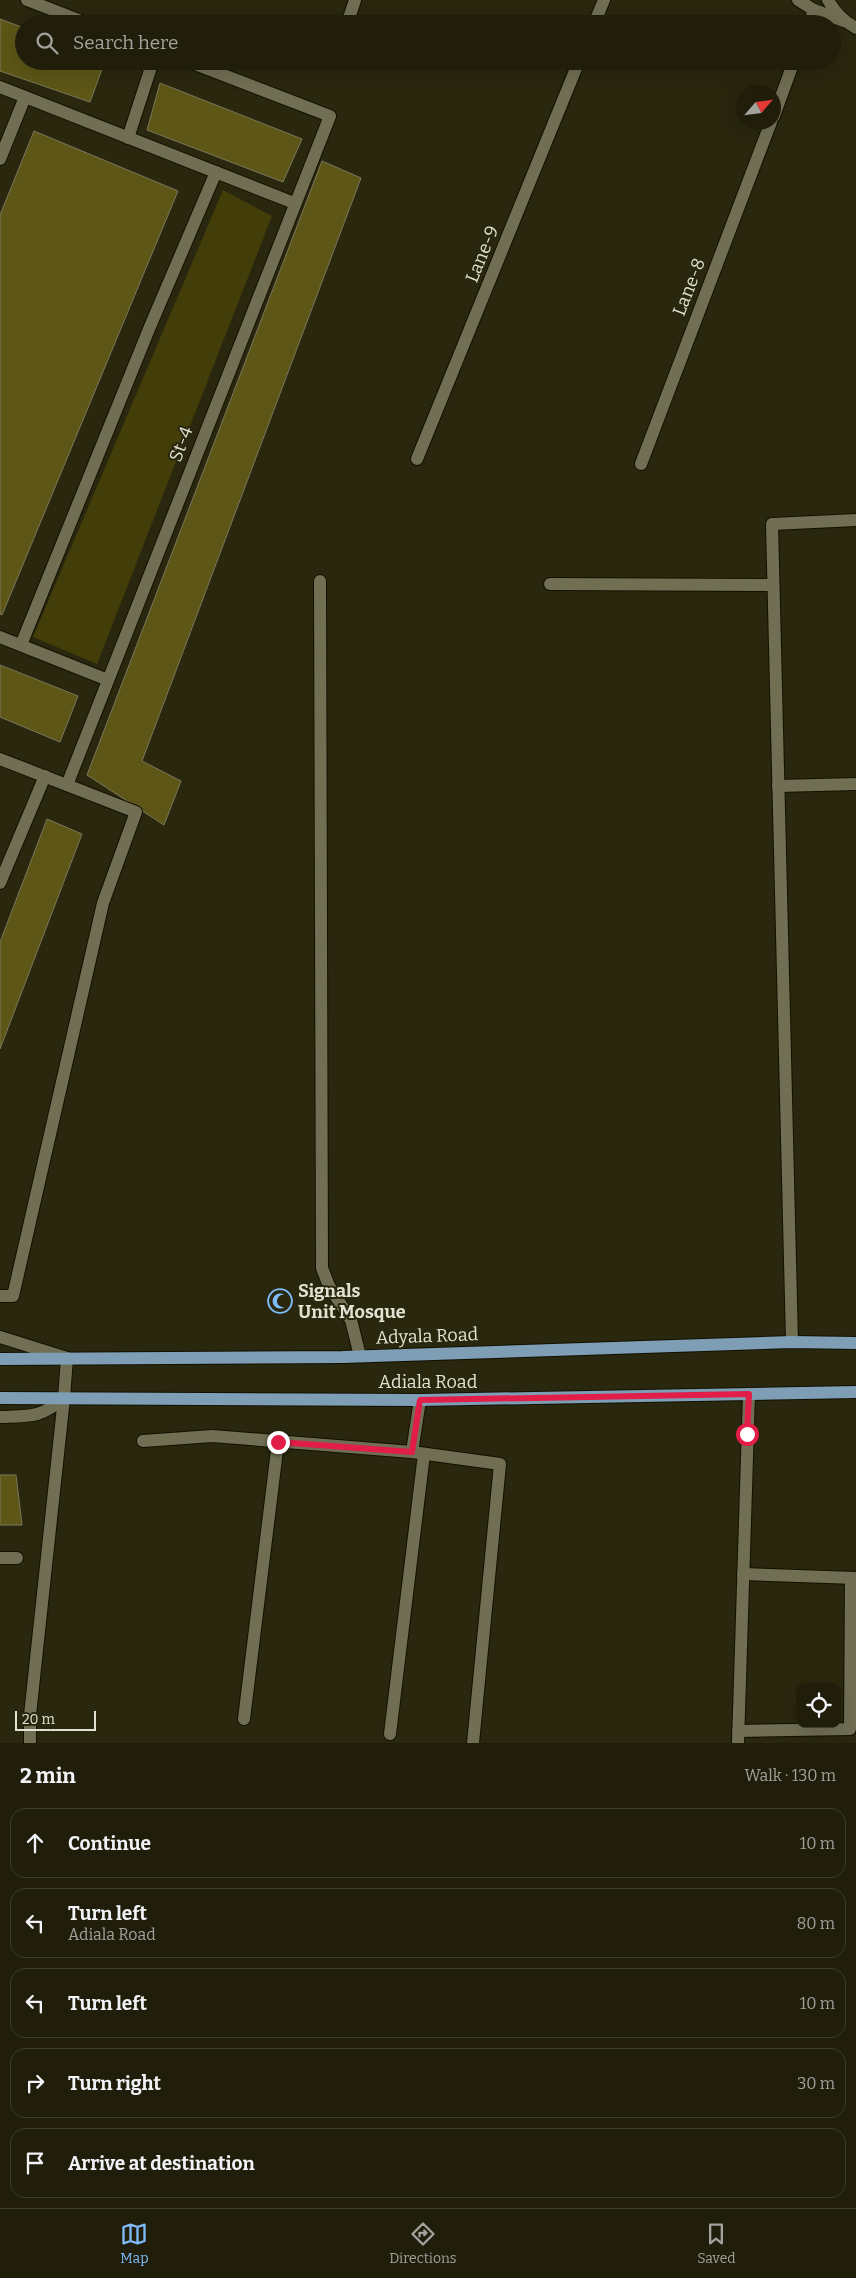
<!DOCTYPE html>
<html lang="en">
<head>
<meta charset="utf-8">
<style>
	:root { --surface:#201d0b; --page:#282614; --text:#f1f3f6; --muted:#a2a29d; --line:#3d3b2c; --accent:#7fbdfa }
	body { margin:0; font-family:Bitter,serif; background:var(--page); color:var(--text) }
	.controls { position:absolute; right:15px; bottom:15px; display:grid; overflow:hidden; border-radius:10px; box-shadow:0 5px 20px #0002 }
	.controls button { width:45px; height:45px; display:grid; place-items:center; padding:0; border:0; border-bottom:1px solid var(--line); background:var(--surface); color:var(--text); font:25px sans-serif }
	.compass { position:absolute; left:736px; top:85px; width:45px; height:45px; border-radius:50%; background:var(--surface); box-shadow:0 5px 20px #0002; rotate:62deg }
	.scale { position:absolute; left:15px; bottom:12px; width:81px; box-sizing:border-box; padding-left:5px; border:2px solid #e2e1d2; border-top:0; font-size:14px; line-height:18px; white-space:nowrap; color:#e2e1d2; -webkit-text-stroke:4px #2a270f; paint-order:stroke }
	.stop { position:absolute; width:15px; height:15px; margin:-11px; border:4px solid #e11d48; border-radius:50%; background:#fff }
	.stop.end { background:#e11d48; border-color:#fff; box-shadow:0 1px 5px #0008 }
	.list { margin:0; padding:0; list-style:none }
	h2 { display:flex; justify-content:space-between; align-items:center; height:65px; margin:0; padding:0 20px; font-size:21px }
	h2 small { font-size:16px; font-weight:400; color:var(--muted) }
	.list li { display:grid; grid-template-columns:32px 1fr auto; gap:15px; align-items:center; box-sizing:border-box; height:70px; margin:0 10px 10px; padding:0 10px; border:1px solid var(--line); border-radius:15px }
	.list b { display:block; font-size:19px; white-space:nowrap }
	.list p { margin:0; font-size:16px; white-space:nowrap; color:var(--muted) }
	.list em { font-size:16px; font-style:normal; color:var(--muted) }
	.icon { flex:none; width:28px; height:28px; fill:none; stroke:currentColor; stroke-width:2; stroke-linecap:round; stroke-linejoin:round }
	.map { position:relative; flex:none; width:856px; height:1743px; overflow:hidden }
	.search { position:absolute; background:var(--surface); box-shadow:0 5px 20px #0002; left:15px; right:15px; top:15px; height:55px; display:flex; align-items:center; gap:12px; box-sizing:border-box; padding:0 18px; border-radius:28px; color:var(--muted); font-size:19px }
	.sheet { height:465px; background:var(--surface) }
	nav { display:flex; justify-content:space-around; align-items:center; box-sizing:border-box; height:70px; border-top:1px solid var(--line); background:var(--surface); font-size:14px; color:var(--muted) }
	nav a { display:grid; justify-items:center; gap:2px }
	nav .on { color:var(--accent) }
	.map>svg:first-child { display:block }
	.green { fill:#423d09 }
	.building { fill:#5d5617; stroke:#7a785d }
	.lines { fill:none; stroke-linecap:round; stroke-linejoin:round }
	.minor-casing { stroke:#131000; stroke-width:14 }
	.major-casing { stroke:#131000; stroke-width:14 }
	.minor { stroke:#706e53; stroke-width:12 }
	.major { stroke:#7d9eb4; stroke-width:12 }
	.route { stroke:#e11d48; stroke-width:6 }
	.labels { text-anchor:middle; stroke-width:4; stroke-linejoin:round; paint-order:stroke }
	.street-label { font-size:18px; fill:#e2e1d2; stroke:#2a270f }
	.poi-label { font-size:18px; font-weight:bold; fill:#e2e1d2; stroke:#2a270f; text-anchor:start }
</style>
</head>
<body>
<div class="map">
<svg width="856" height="1743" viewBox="0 0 856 1743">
	<rect width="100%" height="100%" fill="#2a270f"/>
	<path class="green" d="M 223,190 L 272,216 L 97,664 L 33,637 Z"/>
	<g class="building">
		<path d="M 0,19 L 24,28 L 24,61 L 105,61 L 90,102 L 0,71 Z"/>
		<path d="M 160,83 L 302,139 L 283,182 L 147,130 Z"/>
		<path d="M 34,131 L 178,191 L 2,615 L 0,614 L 0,215 Z"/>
		<path d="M 322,161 L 361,178 L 142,761 L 181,781 L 164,825 L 87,775 Z"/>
		<path d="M 0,665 L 78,696 L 60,742 L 0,717 Z"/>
		<path d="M 47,819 L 82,834 L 0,1049 L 0,942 Z"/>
		<path d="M 0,1475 L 16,1475 L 22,1525 L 0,1525 Z"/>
	</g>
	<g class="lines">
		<g class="minor-casing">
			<g id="minor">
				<path d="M 27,0 L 89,24"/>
				<path d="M 798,0 L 814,10 L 844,21"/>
				<path d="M 828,0 C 835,13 843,21 856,28"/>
				<path d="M 347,24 L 355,0"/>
				<path d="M 594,24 L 604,0"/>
				<path d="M 809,24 L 814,10"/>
				<path d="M 0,87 L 294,203"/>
				<path d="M 774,116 L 794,61"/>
				<path d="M 128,138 L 153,61"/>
				<path d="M 0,159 L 25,97"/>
				<path d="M 417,459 L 579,61"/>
				<path d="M 641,464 L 771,122"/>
				<path d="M 320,581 L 322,1268 L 329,1286 L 351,1320 L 360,1356"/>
				<path d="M 550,584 L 773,585"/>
				<path d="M 0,637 L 108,680"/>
				<path d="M 21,645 L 149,329 L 216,172"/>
				<path d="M 0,759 L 136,812 L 103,903 L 13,1296 L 0,1296"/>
				<path d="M 67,785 L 330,116 L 187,61"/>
				<path d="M 778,786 L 856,784"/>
				<path d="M 0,883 L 45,776"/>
				<path d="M 0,1337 L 67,1358 L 64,1398 L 30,1715 L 30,1743"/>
				<path d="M 792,1342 L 772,524 L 856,520"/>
				<path d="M 0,1417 C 30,1416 41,1418 64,1398"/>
				<path d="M 143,1441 L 212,1436 L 412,1452 L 500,1464 L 473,1743"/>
				<path d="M 412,1452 L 420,1400"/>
				<path d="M 0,1558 L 17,1558"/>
				<path d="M 743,1574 L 856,1578"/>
				<path d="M 244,1719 L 278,1442"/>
				<path d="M 738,1731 L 850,1729 L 851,1578"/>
				<path d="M 390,1734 L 424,1454"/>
				<path d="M 738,1743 L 749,1394"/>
			</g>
		</g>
		<g class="major-casing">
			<g id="major">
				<path d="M 0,1359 L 343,1357 L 792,1342 L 856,1343"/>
				<path d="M 0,1398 L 420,1400 L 856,1392"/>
			</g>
		</g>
		<use href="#minor" class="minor"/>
		<use href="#major" class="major"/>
	</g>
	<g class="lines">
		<path class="route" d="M 278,1442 L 412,1452 L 420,1400 L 749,1394 L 747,1434"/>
	</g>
	<defs>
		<g id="mosque-ring" transform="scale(1.25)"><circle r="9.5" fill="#2a270f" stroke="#7fbdfa" stroke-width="1.5"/><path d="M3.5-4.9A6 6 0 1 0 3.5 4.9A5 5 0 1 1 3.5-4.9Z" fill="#7fbdfa"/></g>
	</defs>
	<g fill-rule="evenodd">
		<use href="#mosque-ring" x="280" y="1301"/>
	</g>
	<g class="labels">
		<g class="street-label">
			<text transform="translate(482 254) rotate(-68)" y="6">Lane-9</text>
			<text transform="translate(689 287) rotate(-69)" y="6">Lane-8</text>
			<text transform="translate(181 444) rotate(-69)" y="6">St-4</text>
			<text transform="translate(427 1336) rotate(-2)" y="6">Adyala Road</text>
			<text x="428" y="1388">Adiala Road</text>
		</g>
		<g class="poi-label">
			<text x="298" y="1297">Signals<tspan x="298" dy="21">Unit Mosque</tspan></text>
		</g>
	</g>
</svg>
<div class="controls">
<button><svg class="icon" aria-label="locate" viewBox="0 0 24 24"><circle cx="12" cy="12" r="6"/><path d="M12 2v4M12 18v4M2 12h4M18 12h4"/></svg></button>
</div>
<svg class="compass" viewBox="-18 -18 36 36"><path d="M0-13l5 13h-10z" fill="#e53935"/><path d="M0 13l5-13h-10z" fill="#a2a29d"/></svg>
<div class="scale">20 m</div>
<div class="stop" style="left:747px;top:1434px"></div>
<div class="stop end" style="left:278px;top:1442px"></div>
<div class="search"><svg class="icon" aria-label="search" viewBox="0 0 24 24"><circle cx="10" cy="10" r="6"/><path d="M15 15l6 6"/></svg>Search here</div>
</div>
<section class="sheet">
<h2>2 min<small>Walk · 130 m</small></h2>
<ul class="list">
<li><svg class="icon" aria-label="ahead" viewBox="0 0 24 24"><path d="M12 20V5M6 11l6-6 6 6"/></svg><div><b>Continue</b></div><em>10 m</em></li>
<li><svg class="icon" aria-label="left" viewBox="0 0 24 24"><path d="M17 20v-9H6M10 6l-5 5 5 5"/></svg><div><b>Turn left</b><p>Adiala Road</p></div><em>80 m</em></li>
<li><svg class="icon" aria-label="left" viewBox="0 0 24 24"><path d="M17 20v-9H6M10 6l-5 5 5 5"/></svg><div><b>Turn left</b></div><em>10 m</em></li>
<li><svg class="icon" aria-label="right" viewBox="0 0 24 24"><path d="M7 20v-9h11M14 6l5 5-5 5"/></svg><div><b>Turn right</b></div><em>30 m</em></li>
<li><svg class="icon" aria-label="arrive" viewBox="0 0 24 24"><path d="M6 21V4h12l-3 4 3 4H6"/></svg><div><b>Arrive at destination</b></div></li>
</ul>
</section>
<nav>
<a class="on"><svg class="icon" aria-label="map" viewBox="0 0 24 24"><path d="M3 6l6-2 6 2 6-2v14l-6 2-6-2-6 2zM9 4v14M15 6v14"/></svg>Map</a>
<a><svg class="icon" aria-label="directions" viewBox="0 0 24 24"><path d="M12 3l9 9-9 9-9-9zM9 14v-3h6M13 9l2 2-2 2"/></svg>Directions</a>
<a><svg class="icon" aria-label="saved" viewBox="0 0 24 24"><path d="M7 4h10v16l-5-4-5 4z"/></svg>Saved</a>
</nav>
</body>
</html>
